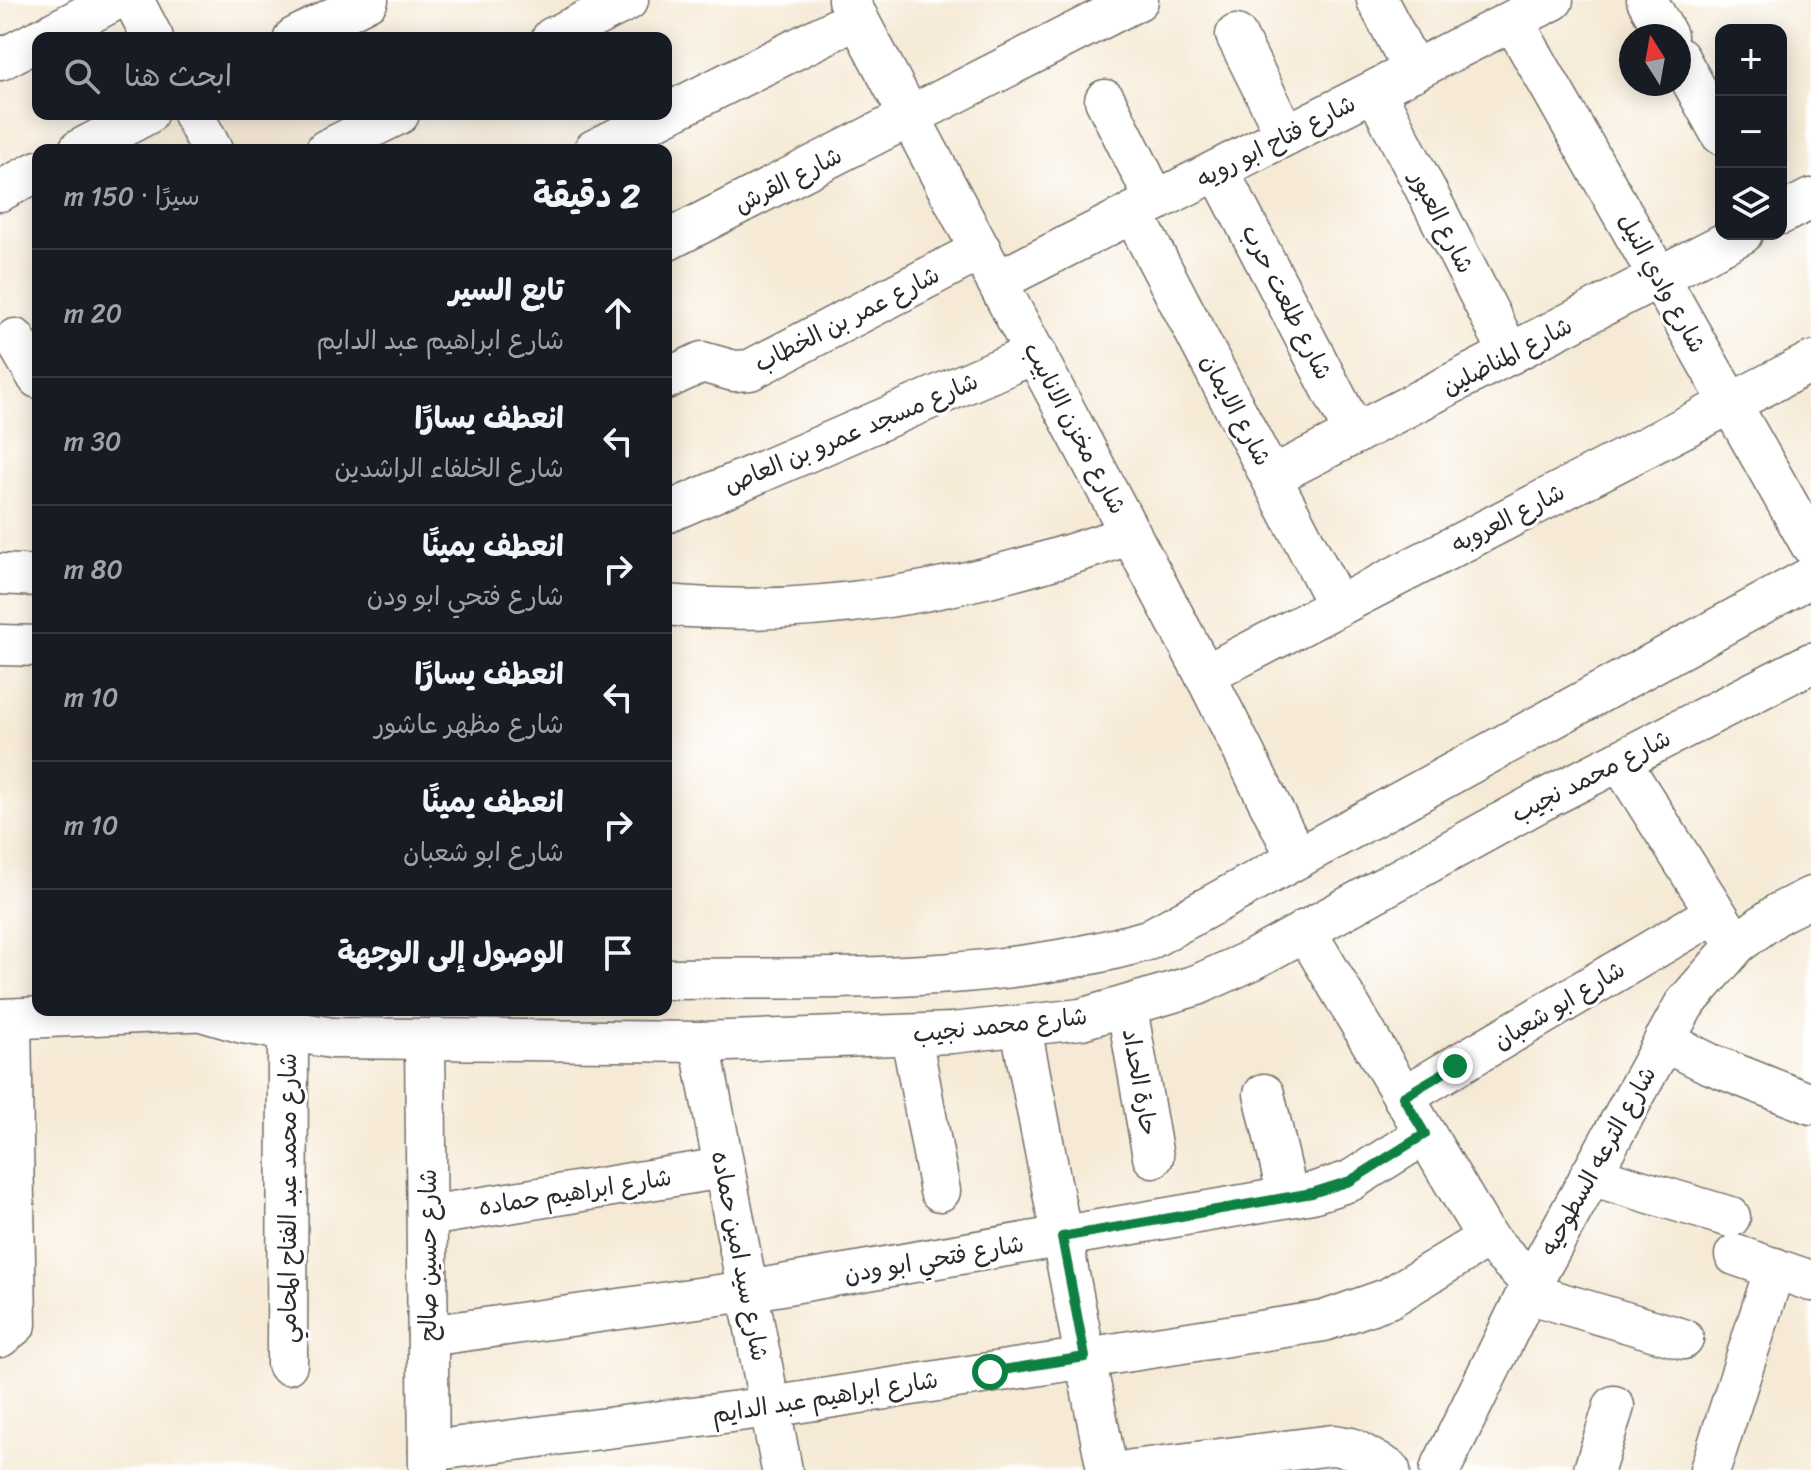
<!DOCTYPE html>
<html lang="ar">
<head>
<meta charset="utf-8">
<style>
	:root { --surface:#171b24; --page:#20242c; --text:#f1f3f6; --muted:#9ea1a6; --line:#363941 }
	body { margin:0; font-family:Sriracha,"Playpen Sans Arabic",sans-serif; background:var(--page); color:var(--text); direction:rtl }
	.controls { position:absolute; right:24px; top:24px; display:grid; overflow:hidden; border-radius:16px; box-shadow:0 4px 20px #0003 }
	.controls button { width:72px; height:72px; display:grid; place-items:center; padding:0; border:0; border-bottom:2px solid var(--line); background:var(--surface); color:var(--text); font:40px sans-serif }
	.compass { position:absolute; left:1619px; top:24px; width:72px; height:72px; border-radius:50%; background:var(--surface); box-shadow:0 4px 20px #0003; rotate:349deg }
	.stop { position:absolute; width:24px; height:24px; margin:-18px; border:6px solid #0b8043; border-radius:50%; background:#fff }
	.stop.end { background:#0b8043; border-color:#fff; box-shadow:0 2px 8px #0008 }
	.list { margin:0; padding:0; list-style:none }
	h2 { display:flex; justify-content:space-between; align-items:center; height:104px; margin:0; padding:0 32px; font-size:34px }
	h2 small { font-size:26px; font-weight:400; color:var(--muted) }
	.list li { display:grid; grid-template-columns:52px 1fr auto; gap:24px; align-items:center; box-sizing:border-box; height:128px; padding:0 32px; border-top:2px solid var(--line) }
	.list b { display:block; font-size:30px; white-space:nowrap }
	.list p { margin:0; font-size:26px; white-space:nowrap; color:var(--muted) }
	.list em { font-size:26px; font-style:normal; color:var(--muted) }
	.icon { flex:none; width:44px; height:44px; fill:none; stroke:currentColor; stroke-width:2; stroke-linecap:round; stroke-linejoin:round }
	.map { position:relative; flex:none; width:1811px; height:1470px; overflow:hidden; direction:ltr }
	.search { position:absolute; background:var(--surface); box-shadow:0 4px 20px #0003; left:32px; top:32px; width:640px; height:88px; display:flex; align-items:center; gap:20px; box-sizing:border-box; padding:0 28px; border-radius:16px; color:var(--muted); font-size:30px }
	.panel { position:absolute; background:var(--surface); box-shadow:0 4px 20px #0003; left:32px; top:144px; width:640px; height:872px; border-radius:16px; direction:rtl }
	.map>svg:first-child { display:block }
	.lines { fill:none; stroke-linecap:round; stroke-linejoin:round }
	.minor-casing { stroke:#726e67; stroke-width:43 }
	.minor { stroke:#fff; stroke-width:40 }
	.route { stroke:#0b8043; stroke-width:10 }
	.labels { text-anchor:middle; stroke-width:6; stroke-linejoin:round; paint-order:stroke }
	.street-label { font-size:24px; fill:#2b2b2b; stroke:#fff }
</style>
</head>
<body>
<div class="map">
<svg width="1811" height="1470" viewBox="0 0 1811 1470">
	<rect width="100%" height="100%" fill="#fff"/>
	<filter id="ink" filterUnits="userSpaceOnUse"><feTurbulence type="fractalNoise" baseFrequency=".0125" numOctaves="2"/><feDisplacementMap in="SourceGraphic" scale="16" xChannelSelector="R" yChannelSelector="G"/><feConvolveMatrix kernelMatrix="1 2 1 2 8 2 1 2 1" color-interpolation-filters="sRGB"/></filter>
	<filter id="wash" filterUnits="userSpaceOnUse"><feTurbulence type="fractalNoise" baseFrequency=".006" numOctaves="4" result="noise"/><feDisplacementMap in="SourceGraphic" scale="32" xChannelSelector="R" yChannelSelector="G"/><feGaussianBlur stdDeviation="1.8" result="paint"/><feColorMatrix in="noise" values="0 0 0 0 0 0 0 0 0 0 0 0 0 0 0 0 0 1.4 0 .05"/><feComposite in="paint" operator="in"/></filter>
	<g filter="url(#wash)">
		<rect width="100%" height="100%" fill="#f6ead6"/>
	</g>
	<g filter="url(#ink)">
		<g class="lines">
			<g class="minor-casing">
				<g id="minor">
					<path d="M 133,0 L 153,38"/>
					<path d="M 848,0 L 1205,675 L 1297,858"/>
					<path d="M 1377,0 L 1414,71"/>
					<path d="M 1647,0 L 1667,36"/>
					<path d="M 1513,21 L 1811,545"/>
					<path d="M 1236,35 L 1286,135"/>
					<path d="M 43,38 L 115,0"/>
					<path d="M 294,38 L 368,0"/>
					<path d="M 552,38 L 628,0"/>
					<path d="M 1679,58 L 1721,134"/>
					<path d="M 0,60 L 38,40"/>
					<path d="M 1375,91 L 1510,354"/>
					<path d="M 1105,100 L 1156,201"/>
					<path d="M 193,114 L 212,150"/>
					<path d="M 79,150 L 147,114"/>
					<path d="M 326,150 L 399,114"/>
					<path d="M 594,150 L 858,18"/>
					<path d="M 1218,170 L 1355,434"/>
					<path d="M 0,191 L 38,171"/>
					<path d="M 1133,213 L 1338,606"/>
					<path d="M 1781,214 L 1811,199"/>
					<path d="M 666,241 L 1138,0"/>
					<path d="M 998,281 L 1553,0"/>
					<path d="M 15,339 L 38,378"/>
					<path d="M 666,379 L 702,362 L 734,371 L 750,370 L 981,250"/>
					<path d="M 1271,477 L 1742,234"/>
					<path d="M 666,513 L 1036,353"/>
					<path d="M 0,574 L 38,576"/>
					<path d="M 666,605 C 822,620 985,586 1131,534"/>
					<path d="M 0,645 L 38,646"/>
					<path d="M 1205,675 L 1811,362"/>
					<path d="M 1620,761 L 1730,935"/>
					<path d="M 1305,930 L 1487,1238 L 1532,1283"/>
					<path d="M 666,979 C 828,977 991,985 1148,940 L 1811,577"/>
					<path d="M 1127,1008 L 1153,1157"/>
					<path d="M 205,1012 L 243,1023 L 332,1038 L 700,1042 L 952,1033 L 1081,1019 L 1197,985 L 1252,960 L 1539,802 L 1811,663"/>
					<path d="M 0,1019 L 212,1010"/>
					<path d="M 1021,1028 L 1107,1470"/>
					<path d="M 911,1035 L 940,1191"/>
					<path d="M 425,1039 L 429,1470"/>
					<path d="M 1664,1041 L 1708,1063 L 1811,1104"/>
					<path d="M 700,1042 L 782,1470"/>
					<path d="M 1264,1094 L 1288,1197"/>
					<path d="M 1403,1097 L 1715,913"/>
					<path d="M 1590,1175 L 1730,1217"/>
					<path d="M 428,1216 L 723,1168"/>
					<path d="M 1735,1255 L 1811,1281"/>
					<path d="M 1527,1293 L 1683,1339"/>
					<path d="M 428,1336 L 747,1291 L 1312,1193 L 1350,1181 L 1425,1134"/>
					<path d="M 0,1337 L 16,1324 L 11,1019"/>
					<path d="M 287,1364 L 288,1033"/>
					<path d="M 429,1451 L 770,1407 L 1324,1321 L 1389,1298 L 1487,1238"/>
					<path d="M 1132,1470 L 1333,1445 L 1351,1448 L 1390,1470"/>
					<path d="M 1440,1470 L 1532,1283 L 1684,1005 L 1737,944 L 1779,913 L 1811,897"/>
					<path d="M 1594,1470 L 1614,1406"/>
					<path d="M 1710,1470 L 1775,1268"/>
				</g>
			</g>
			<use href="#minor" class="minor"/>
		</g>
	</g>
	<g class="lines" filter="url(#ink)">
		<path class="route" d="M 990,1372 L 1085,1357 L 1062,1237 L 1312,1193 L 1350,1181 L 1425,1134 L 1403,1097 L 1455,1066"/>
	</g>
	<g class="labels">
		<g class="street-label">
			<text transform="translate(1276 141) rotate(-27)" y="8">شارع فتاح ابو رويه</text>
			<text transform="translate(788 180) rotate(-27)" y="8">شارع القرش</text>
			<text transform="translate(1442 222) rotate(63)" y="8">شارع العبور</text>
			<text transform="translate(1662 283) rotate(61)" y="8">شارع وادي النيل</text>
			<text transform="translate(1287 302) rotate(63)" y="8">شارع طلعت حرب</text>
			<text transform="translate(847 319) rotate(-27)" y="8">شارع عمر بن الخطاب</text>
			<text transform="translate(1507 356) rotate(-27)" y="8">شارع المناضلين</text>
			<text transform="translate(1236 410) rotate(62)" y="8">شارع الايمان</text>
			<text transform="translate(1075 428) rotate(62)" y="8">شارع مخزن الانابيب</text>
			<text transform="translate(851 433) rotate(-23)" y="8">شارع مسجد عمرو بن العاص</text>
			<text transform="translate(1508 518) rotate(-27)" y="8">شارع العروبه</text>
			<text transform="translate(1591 776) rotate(-27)" y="8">شارع محمد نجيب</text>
			<text transform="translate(1559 1005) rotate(-31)" y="8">شارع ابو شعبان</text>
			<text transform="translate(1000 1025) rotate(-6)" y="8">شارع محمد نجيب</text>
			<text transform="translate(1140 1082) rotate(80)" y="8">حارة الحداد</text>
			<text transform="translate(1598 1161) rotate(-61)" y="8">شارع الترعه السطوحيه</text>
			<text transform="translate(575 1192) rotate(-9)" y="8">شارع ابراهيم حماده</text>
			<text transform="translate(288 1198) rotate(-90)" y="8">شارع محمد عبد الفتاح المحامي</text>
			<text transform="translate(428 1255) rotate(-90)" y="8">شارع حسين صالح</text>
			<text transform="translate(740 1256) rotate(79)" y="8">شارع سيد امين حماده</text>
			<text transform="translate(934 1259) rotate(-10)" y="8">شارع فتحي ابو ودن</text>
			<text transform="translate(825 1397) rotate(-9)" y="8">شارع ابراهيم عبد الدايم</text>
		</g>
	</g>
</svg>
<div class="controls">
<button>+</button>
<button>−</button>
<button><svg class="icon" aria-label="layers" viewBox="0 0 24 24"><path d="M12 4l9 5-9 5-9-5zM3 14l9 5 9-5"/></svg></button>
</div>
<svg class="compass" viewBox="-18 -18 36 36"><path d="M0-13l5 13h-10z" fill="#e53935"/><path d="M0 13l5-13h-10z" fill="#9ea1a6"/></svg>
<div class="stop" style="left:990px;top:1372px"></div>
<div class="stop end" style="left:1455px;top:1066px"></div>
<div class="search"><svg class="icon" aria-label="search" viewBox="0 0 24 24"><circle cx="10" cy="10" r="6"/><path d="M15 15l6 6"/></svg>ابحث هنا</div>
<section class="panel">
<h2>2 دقيقة<small>سيرًا · 150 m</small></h2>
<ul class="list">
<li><svg class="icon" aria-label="ahead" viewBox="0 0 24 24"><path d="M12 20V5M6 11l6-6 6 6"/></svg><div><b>تابع السير</b><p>شارع ابراهيم عبد الدايم</p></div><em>20 m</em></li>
<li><svg class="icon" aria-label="left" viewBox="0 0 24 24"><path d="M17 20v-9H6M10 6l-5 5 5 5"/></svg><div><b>انعطف يسارًا</b><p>شارع الخلفاء الراشدين</p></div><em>30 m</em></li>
<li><svg class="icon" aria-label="right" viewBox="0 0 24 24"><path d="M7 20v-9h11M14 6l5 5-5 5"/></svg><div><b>انعطف يمينًا</b><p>شارع فتحي ابو ودن</p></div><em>80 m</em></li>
<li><svg class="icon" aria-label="left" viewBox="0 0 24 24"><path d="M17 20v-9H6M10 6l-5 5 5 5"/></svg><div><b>انعطف يسارًا</b><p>شارع مظهر عاشور</p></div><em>10 m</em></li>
<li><svg class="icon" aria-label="right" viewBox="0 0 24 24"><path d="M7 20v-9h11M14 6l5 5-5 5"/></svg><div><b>انعطف يمينًا</b><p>شارع ابو شعبان</p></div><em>10 m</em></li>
<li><svg class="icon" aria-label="arrive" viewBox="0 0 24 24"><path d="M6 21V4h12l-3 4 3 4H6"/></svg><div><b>الوصول إلى الوجهة</b></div></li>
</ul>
</section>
</div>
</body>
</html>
